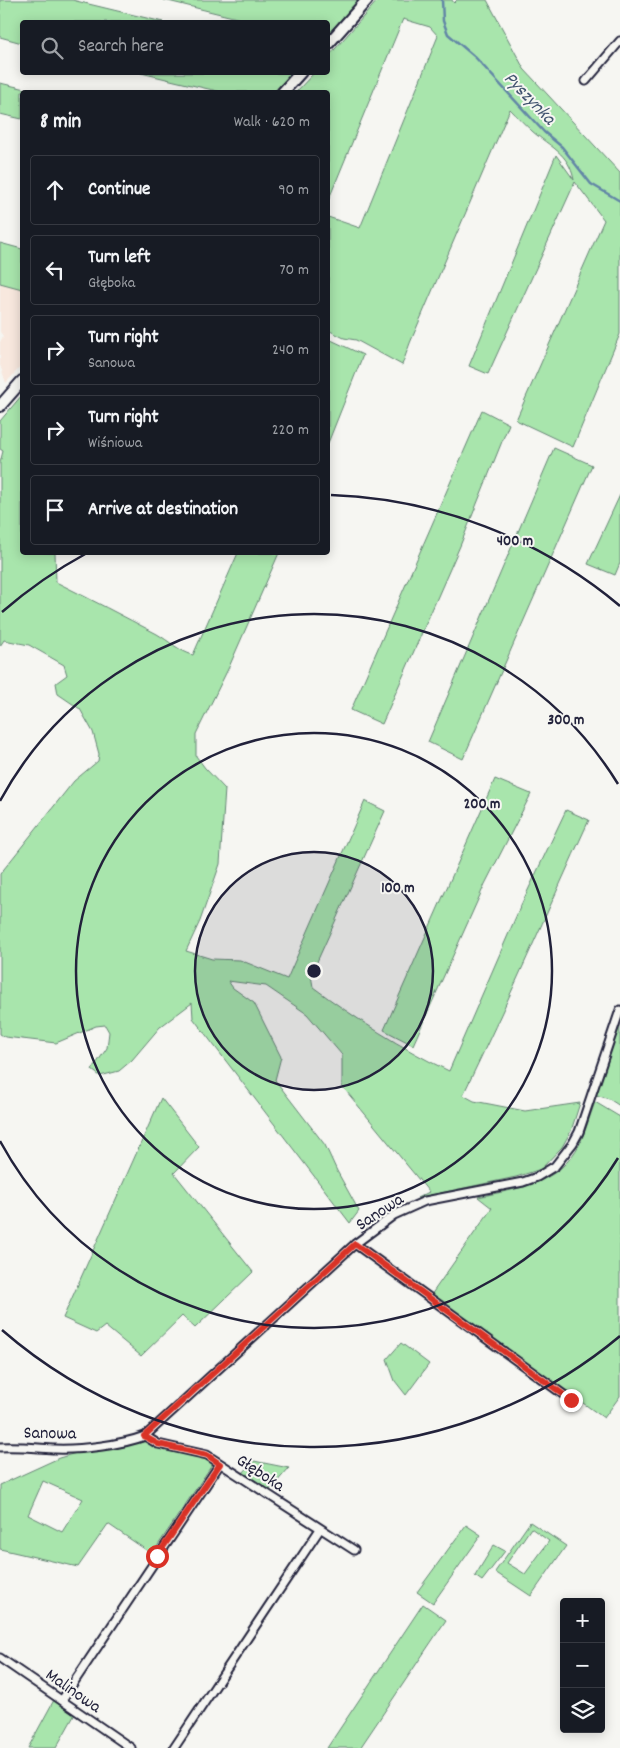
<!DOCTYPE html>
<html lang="en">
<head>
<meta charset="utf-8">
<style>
	:root { --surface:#171b24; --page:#20242c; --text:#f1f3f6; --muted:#9ea1a6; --line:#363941 }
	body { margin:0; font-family:Dekko,sans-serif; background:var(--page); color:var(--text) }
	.controls { position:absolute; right:15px; bottom:15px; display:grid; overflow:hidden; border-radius:5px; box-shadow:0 2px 12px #0003 }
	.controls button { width:45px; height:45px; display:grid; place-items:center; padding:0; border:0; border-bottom:1px solid var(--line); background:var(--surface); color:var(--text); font:25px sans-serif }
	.stop { position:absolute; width:15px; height:15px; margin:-11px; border:4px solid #d93025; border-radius:50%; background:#fff }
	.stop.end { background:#d93025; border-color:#fff; box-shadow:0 1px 5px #0008 }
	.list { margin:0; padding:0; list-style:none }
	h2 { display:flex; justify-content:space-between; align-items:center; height:65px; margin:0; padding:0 20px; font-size:21px }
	h2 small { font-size:16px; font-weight:400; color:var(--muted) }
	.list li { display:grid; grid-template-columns:32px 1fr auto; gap:15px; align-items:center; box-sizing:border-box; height:70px; margin:0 10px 10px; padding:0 10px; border:1px solid var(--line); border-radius:5px }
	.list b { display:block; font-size:19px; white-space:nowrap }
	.list p { margin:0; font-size:16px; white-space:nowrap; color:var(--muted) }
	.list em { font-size:16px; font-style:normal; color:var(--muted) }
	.icon { flex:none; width:28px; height:28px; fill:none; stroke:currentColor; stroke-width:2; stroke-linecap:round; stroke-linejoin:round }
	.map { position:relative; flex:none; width:620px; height:1748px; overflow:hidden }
	.search { position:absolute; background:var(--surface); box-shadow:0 2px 12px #0003; left:20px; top:20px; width:310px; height:55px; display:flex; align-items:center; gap:12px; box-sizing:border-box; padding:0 18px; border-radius:5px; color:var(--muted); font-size:19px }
	.panel { position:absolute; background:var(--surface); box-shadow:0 2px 12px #0003; left:20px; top:90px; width:310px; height:465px; border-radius:5px }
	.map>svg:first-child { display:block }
	.built { fill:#f8e8de }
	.green { fill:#a8e5ac; stroke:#658474; fill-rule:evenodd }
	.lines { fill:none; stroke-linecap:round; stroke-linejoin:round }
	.stream { stroke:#6286a6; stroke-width:2.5 }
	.street-casing { stroke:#22223b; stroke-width:11 }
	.secondary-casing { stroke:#22223b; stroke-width:14 }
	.street { stroke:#f6f6f2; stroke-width:7 }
	.secondary { stroke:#f6f6f2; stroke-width:10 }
	.route { stroke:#d93025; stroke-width:6 }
	.ring { fill:none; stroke:#22223b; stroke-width:2.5 }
	.labels { text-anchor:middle; stroke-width:4; stroke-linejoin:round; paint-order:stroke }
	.street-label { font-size:18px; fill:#22223b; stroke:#f6f6f2 }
	.water-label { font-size:19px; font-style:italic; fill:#425470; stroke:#f6f6f2 }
	.centre { fill:#22223b; stroke:#f6f6f2; stroke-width:2.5 }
	.ring-label { font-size:15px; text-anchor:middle; font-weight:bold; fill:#22223b; stroke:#f6f6f2; stroke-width:4; stroke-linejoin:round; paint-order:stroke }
</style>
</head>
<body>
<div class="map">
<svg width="620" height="1748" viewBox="0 0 620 1748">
	<rect width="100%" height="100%" fill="#f6f6f2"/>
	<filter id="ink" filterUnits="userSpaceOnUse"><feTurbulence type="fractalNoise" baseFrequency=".02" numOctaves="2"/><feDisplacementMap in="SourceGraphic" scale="10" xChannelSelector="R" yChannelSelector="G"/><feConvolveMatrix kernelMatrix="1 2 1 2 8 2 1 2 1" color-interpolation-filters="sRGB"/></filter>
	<g filter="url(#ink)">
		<path class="built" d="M 0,283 L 22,289 L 22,365 L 6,383 L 0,365 L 0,342 L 3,336 L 0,332 Z"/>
		<g class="green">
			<path d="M 0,0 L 72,0 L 163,22 L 22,22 L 22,43 L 0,37 Z"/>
			<path d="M 164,0 L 359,0 L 328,34 L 328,22 L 253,22 Z"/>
			<path d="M 378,0 L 452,0 L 454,3 L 457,0 L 487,0 L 524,69 L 620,173 L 620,334 L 573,447 L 516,420 L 604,220 L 575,182 L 488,374 L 469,366 L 556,155 L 574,180 C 569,153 550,147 532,131 C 524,124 517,116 510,109 L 410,343 L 402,365 L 356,340 L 344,338 L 328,330 L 328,217 L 360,228 L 438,36 L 430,27 L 403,19 L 328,201 L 328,92 L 296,92 L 314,73 L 328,72 L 328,57 Z"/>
			<path d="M 141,73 L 293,73 L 273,92 L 221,92 Z"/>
			<path d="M 0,83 L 39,92 L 22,92 L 22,119 L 0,114 Z"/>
			<path d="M 0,243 L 22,249 L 22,289 L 0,283 Z"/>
			<path d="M 331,340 L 363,355 L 328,443 L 328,348 Z"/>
			<path d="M 22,395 L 22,552 L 55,553 L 56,582 C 90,599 123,616 157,634 C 169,641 179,651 193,655 L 238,553 L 279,553 L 229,667 L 196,734 L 196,756 L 205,768 L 225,789 L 220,864 L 200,921 L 186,951 L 212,959 L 240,960 L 287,979 L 365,801 L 385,811 L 311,975 L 313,987 C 353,1017 404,1050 449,1071 L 521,905 L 566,810 L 589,820 C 547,912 507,1004 463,1095 L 474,1101 L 525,1111 L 580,1103 L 571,1131 L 562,1147 L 541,1169 L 516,1177 L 417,1198 L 429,1192 L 342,1086 L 342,1055 L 307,1014 L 266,986 L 228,981 L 233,988 L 254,1003 L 281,1057 L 275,1080 L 325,1145 L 337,1171 L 359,1211 L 350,1223 L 193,1018 L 192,1003 L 160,1027 L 132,1060 L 119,1071 L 100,1076 L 92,1070 L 107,1048 L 109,1032 L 105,1025 L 96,1026 L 56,1043 L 5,1037 L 0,1034 L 0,874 L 74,781 L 98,761 L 99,754 L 93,732 L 80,709 L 58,694 L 56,683 L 67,675 L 64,665 L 29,645 L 4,640 L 0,646 L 0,463 L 3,451 L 0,449 L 0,421 Z"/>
			<path d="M 482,410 L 509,424 L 460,546 L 382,724 L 351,710 Z"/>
			<path d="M 554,448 L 592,465 L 463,759 L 428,742 Z"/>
			<path d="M 620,495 L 620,563 L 615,575 L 588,564 Z"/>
			<path d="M 495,779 L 531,794 L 485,884 L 413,1045 L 384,1030 Z"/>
			<path d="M 620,1023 L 620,1106 L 609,1099 L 596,1095 Z"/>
			<path d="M 161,1098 L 199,1147 L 174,1173 L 253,1272 L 195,1328 L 182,1316 L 141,1356 L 105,1326 L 96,1333 L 63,1318 Z"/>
			<path d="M 595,1102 L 620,1117 L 620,1396 L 604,1418 L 431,1295 L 492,1208 L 478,1197 C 519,1188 559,1185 580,1143 C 586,1130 590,1115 595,1102 Z"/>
			<path d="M 401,1343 L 429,1364 L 406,1395 L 395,1381 L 387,1359 Z"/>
			<path d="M 148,1441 L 203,1456 L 214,1462 L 152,1554 L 108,1524 L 78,1567 L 0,1549 L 0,1485 L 59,1458 L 83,1451 ZM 43,1481 L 83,1499 L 62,1532 L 28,1515 Z"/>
			<path d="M 254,1461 L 289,1468 L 268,1492 L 242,1474 Z"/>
			<path d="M 530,1522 L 566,1546 L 531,1596 L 495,1572 ZM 531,1528 L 549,1541 L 525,1574 L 507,1563 Z"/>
			<path d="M 466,1525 L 481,1535 L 433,1603 L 417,1592 Z"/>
			<path d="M 494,1545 L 505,1551 L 482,1581 L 475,1576 Z"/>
			<path d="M 423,1604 L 446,1620 L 360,1748 L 327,1748 Z"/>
			<path d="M 54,1700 L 75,1714 L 56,1748 L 28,1748 Z"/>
		</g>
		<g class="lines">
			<path class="stream" d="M 442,0 L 443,21 L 448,34 L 475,57 L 544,132 L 562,147 L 591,184 L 620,201"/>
			<g class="street-casing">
				<g id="street">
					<path d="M 586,81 L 620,41"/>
					<path d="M 355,1244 L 571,1400"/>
					<path d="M 145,1436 L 158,1444 L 207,1455 L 354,1550"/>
					<path d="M 0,1447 C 18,1446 37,1448 55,1449 C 80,1450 121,1445 145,1436 L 355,1244 L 394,1215 L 425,1201 L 523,1182 L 537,1177 L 555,1166 L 573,1143 L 579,1132 L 620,1010"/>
					<path d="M 0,1658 L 131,1748"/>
					<path d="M 62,1700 L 220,1464"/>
					<path d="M 174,1748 L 320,1529"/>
				</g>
			</g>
			<g class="secondary-casing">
				<g id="secondary">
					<path d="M 328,44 L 367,0"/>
					<path d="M 283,92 L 301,72"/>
					<path d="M 0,406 L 22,381"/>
				</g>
			</g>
			<use href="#street" class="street"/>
			<use href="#secondary" class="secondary"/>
		</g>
	</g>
	<g class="lines" filter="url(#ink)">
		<path class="route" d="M 157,1556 L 220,1464 L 207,1455 L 158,1444 L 144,1436 L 355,1244 L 571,1400"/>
	</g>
	<circle cx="314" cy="971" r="119" fill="#22223b" fill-opacity=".12"/>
	<g class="ring">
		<circle cx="314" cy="971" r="119"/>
		<circle cx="314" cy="971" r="238"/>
		<path d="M618 1158A357 357 0 0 1 0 1141M0 801A357 357 0 0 1 618 784"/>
		<path d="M620 1336A476 476 0 0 1 2 1330M2 612A476 476 0 0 1 87 553M331 495A476 476 0 0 1 620 606"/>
	</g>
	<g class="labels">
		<g class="street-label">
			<text transform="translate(379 1211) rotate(-33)" y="6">Sanowa</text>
			<text transform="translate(50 1432) rotate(1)" y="6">Sanowa</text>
			<text transform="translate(261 1472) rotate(33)" y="6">Głęboka</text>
			<text transform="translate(74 1690) rotate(35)" y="6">Malinowa</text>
		</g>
		<g class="water-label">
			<text transform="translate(531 97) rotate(46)" y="7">Pyszynka</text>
		</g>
	</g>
	<circle cx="314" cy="971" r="8" class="centre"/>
	<g class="ring-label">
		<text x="515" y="545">400 m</text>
		<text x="566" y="724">300 m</text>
		<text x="482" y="808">200 m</text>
		<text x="398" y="892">100 m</text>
	</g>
</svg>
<div class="controls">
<button>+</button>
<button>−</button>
<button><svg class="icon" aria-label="layers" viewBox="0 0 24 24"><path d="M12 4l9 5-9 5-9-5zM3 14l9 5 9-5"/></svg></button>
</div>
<div class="stop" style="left:157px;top:1556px"></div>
<div class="stop end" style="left:571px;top:1400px"></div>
<div class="search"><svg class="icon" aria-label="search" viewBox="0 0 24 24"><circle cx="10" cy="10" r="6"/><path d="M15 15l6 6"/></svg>Search here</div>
<section class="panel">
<h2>8 min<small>Walk · 620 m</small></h2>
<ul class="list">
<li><svg class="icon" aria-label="ahead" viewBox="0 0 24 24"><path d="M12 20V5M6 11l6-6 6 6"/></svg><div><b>Continue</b></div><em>90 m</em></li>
<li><svg class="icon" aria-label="left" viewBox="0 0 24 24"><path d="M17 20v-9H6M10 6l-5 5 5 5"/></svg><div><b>Turn left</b><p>Głęboka</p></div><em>70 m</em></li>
<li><svg class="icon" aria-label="right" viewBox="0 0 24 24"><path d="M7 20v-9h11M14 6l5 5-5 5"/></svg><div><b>Turn right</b><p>Sanowa</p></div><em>240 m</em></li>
<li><svg class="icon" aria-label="right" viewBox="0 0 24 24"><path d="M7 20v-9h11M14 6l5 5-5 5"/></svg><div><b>Turn right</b><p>Wiśniowa</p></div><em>220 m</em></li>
<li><svg class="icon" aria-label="arrive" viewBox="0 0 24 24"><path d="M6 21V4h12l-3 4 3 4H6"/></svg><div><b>Arrive at destination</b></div></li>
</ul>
</section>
</div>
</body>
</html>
